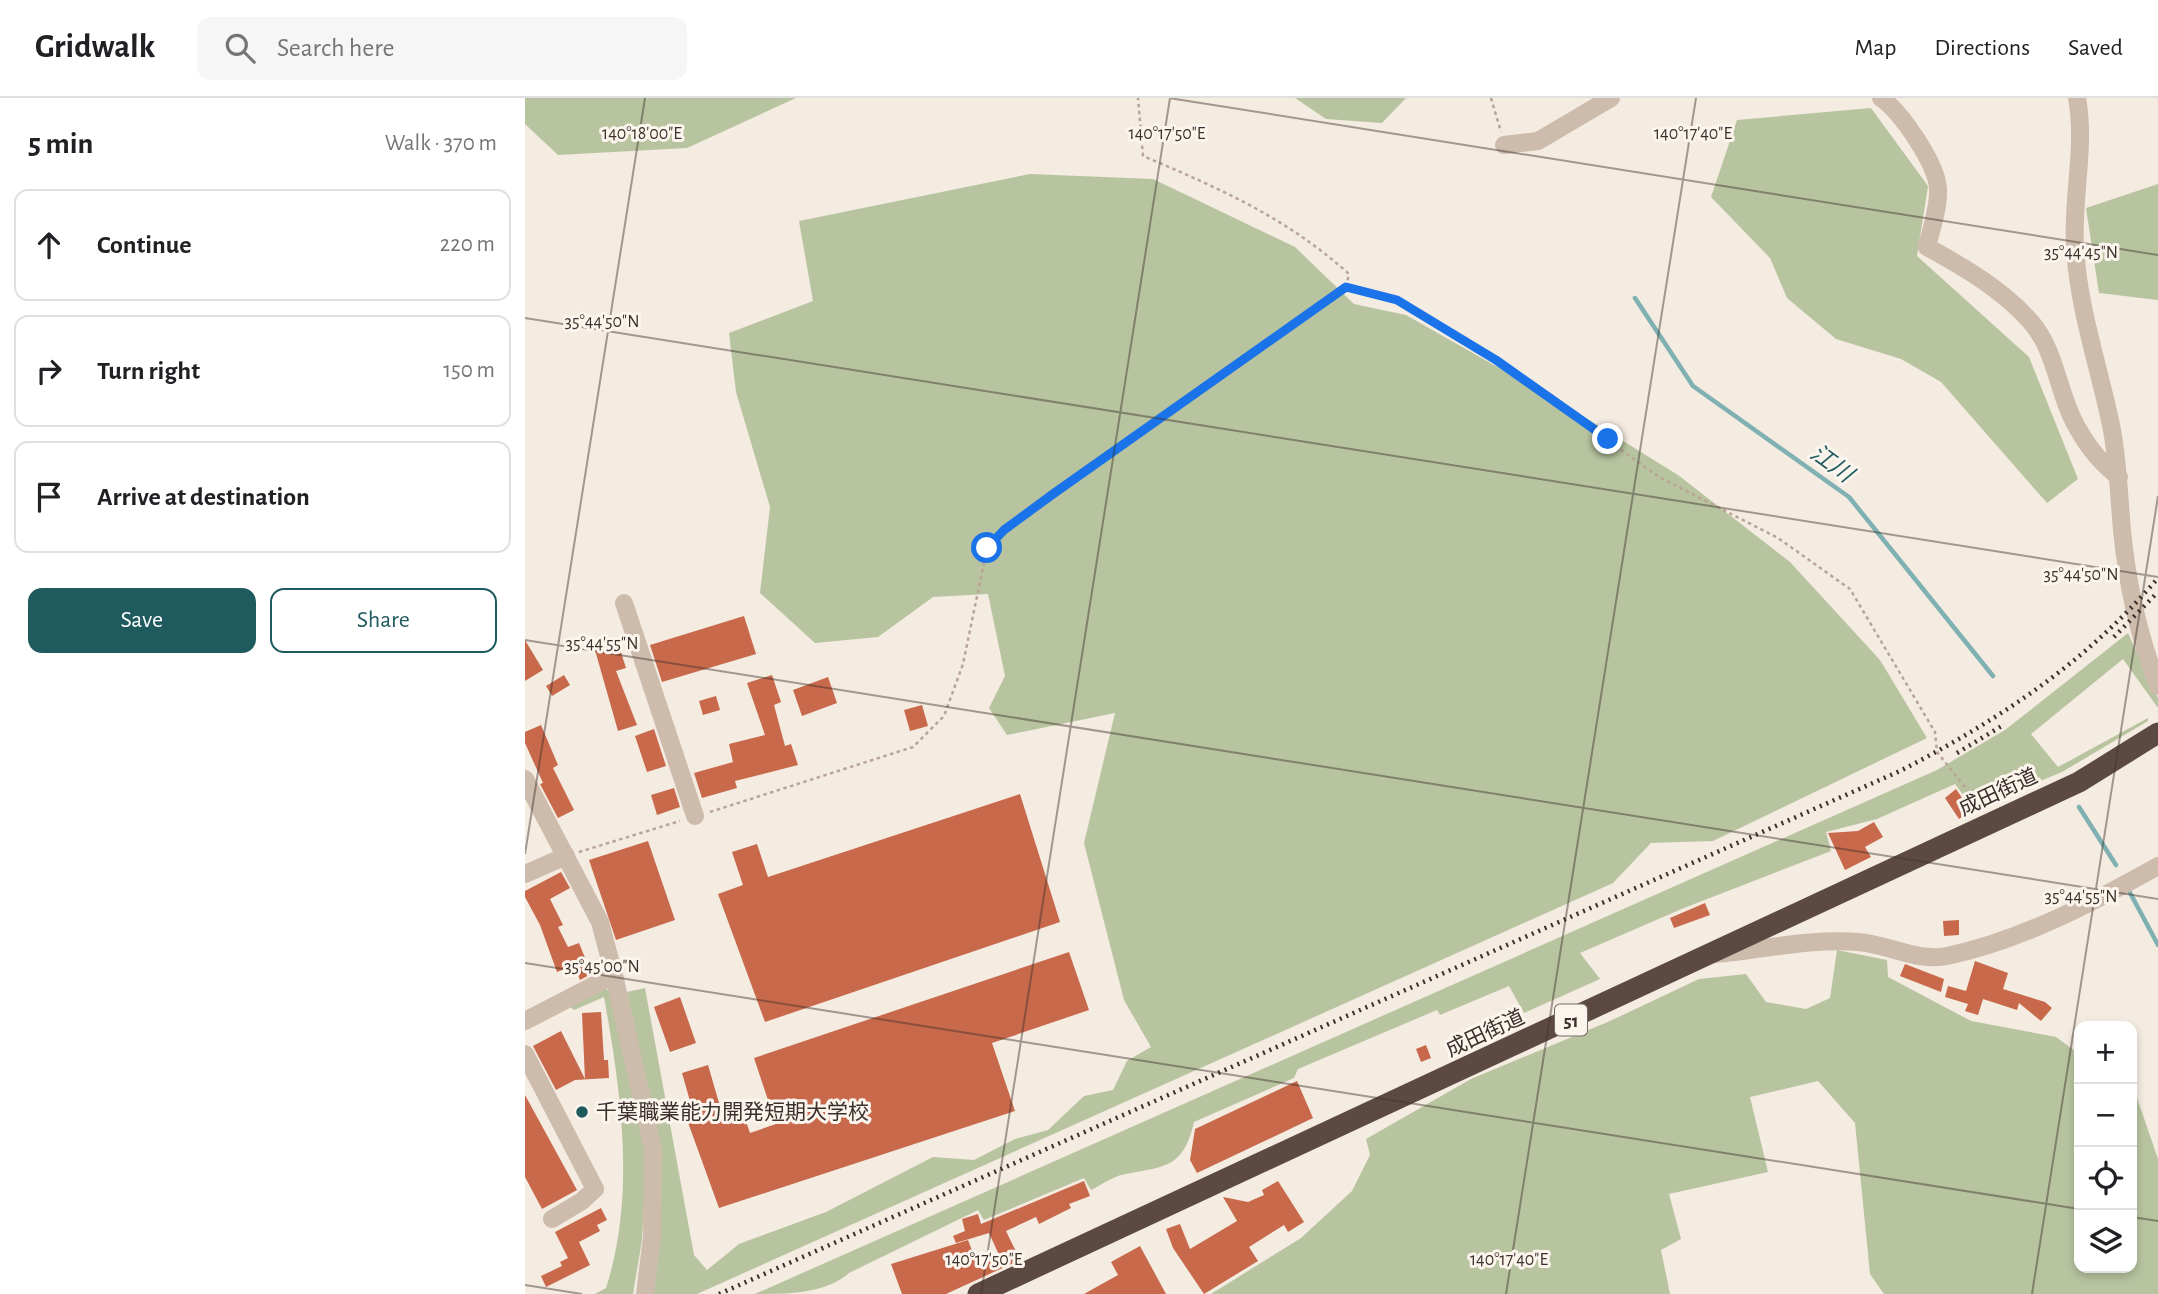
<!DOCTYPE html>
<html lang="en">
<head>
<meta charset="utf-8">
<style>
	:root { --surface:#fff; --page:#f6f6f6; --text:#202124; --muted:#757577; --line:#e0e0e0; --accent:#1f5a5e }
	body { margin:0; font-family:"Alegreya Sans","Noto Sans JP",sans-serif; background:var(--page); color:var(--text) }
	.controls { position:absolute; right:21px; bottom:21px; display:grid; overflow:hidden; border-radius:14px; box-shadow:0 4px 10px #0003 }
	.controls button { width:63px; height:63px; display:grid; place-items:center; padding:0; border:0; border-bottom:2px solid var(--line); background:var(--surface); color:var(--text); font:35px sans-serif }
	.stop { position:absolute; width:21px; height:21px; margin:-16px; border:5px solid #1a73e8; border-radius:50%; background:#fff }
	.stop.end { background:#1a73e8; border-color:#fff; box-shadow:0 2px 7px #0008 }
	.list { margin:0; padding:0; list-style:none }
	h2 { display:flex; justify-content:space-between; align-items:center; height:91px; margin:0; padding:0 28px; font-size:30px }
	h2 small { font-size:23px; font-weight:400; color:var(--muted) }
	.list li { display:grid; grid-template-columns:46px 1fr auto; gap:21px; align-items:center; box-sizing:border-box; height:112px; margin:0 14px 14px; padding:0 14px; border:2px solid var(--line); border-radius:14px }
	.list b { display:block; font-size:26px; white-space:nowrap }
	.list em { font-size:23px; font-style:normal; color:var(--muted) }
	.actions { display:flex; gap:14px; padding:21px 28px }
	.actions a { flex:1; padding:16px 0; border:2px solid var(--accent); border-radius:14px; text-align:center; font-size:24px; color:var(--accent) }
	.actions .main { background:var(--accent); color:#fff }
	.icon { flex:none; width:38px; height:38px; fill:none; stroke:currentColor; stroke-width:2; stroke-linecap:round; stroke-linejoin:round }
	.map { position:relative; flex:none; width:1633px; height:1196px; overflow:hidden }
	header { display:flex; align-items:center; gap:42px; box-sizing:border-box; height:98px; padding:0 35px; background:var(--surface); border-bottom:2px solid var(--line) }
	header strong { font-size:33px }
	nav { display:flex; gap:38px; margin-inline-start:auto; font-size:24px }
	.search { width:490px; height:63px; background:var(--page); display:flex; align-items:center; gap:18px; box-sizing:border-box; padding:0 24px; border-radius:14px; color:var(--muted); font-size:26px }
	main { display:flex }
	aside { flex:1; background:var(--surface) }
	.map>svg:first-child { display:block }
	.green { fill:#b8c4a0 }
	.lines { fill:none; stroke-linecap:round; stroke-linejoin:round }
	.stream { stroke:#7fb0b2; stroke-width:4.5 }
	.building { fill:#c8694b }
	.path { stroke:#b9a596; stroke-width:2.5; stroke-dasharray:3.5 3.5; stroke-linecap:butt }
	.minor { stroke:#cdbbac; stroke-width:18 }
	.highway { stroke:#5c4a42; stroke-width:21 }
	.rail { stroke:#3b302b; stroke-width:4.5; stroke-dasharray:2 5; stroke-linecap:butt }
	.route { stroke:#1a73e8; stroke-width:9 }
	.ticks { fill:none; stroke:#3b302b; stroke-width:2; stroke-opacity:0.45 }
	.poi-dot { fill:#1f5a5e; stroke:#fbf5ee; stroke-width:2.5 }
	.labels { text-anchor:middle; stroke-width:6; stroke-linejoin:round; paint-order:stroke }
	.shield { fill:#fbf5ee; stroke:#756b66; stroke-width:2 }
	.shield-label { font-size:19px; font-weight:bold; fill:#3b302b }
	.street-label { font-size:21px; fill:#3b302b; stroke:#fbf5ee }
	.poi-label { font-size:21px; fill:#3b302b; stroke:#fbf5ee; text-anchor:start }
	.water-label { font-size:23px; font-style:italic; fill:#1f5a5e; stroke:#fbf5ee }
	.ticks-label { font-size:18px; text-anchor:middle; fill:#3b302b; stroke:#fbf5ee; stroke-width:6; stroke-linejoin:round; paint-order:stroke }
</style>
</head>
<body>
<header>
<strong>Gridwalk</strong>
<div class="search"><svg class="icon" aria-label="search" viewBox="0 0 24 24"><circle cx="10" cy="10" r="6"/><path d="M15 15l6 6"/></svg>Search here</div>
<nav><a>Map</a><a>Directions</a><a>Saved</a></nav>
</header>
<main>
<aside>
<h2>5 min<small>Walk · 370 m</small></h2>
<ul class="list">
<li><svg class="icon" aria-label="ahead" viewBox="0 0 24 24"><path d="M12 20V5M6 11l6-6 6 6"/></svg><div><b>Continue</b></div><em>220 m</em></li>
<li><svg class="icon" aria-label="right" viewBox="0 0 24 24"><path d="M7 20v-9h11M14 6l5 5-5 5"/></svg><div><b>Turn right</b></div><em>150 m</em></li>
<li><svg class="icon" aria-label="arrive" viewBox="0 0 24 24"><path d="M6 21V4h12l-3 4 3 4H6"/></svg><div><b>Arrive at destination</b></div></li>
</ul>
<div class="actions"><a class="main">Save</a><a>Share</a></div>
</aside>
<div class="map">
<svg width="1633" height="1196" viewBox="0 0 1633 1196">
	<rect width="100%" height="100%" fill="#f4ebe1"/>
	<g class="green">
		<path d="M 0,0 L 271,0 L 162,50 L 33,57 L 0,26 Z"/>
		<path d="M 770,0 L 881,0 L 857,25 L 801,21 Z"/>
		<path d="M 1346,10 L 1403,88 L 1392,158 L 1504,259 L 1553,381 L 1522,405 L 1416,284 L 1376,261 L 1311,241 L 1262,200 L 1245,160 L 1186,99 L 1212,22 Z"/>
		<path d="M 505,76 L 628,81 L 770,149 L 829,206 L 881,217 L 1048,312 L 1153,377 L 1265,464 L 1355,562 L 1402,640 L 1188,743 L 1126,745 L 1088,785 L 172,1196 L 127,1196 L 135,1133 L 136,1058 L 102,894 L 120,890 L 169,1157 L 182,1172 L 214,1146 L 301,1114 L 408,1059 L 449,1062 L 490,1041 L 523,1032 L 559,998 L 588,992 L 602,963 L 626,949 L 599,902 L 559,745 L 590,615 L 482,637 L 464,610 L 480,578 L 463,496 L 408,499 L 353,539 L 290,545 L 235,495 L 245,409 L 211,294 L 204,235 L 288,203 L 274,123 Z"/>
		<path d="M 1633,86 L 1633,202 L 1574,195 L 1561,110 Z"/>
		<path d="M 1603,535 L 1633,600 L 1633,610 L 1598,561 L 1506,636 L 1533,669 L 1623,620 L 1623,623 L 1537,674 L 1449,711 L 1430,686 L 1352,721 L 1301,734 L 1306,753 L 1159,810 L 1055,855 L 1075,881 L 999,915 L 984,888 L 915,917 L 912,912 L 773,971 L 769,980 L 669,1024 C 658,1072 639,1068 596,1077 C 586,1080 576,1087 566,1092 L 559,1080 L 459,1122 L 453,1112 L 324,1175 C 300,1196 262,1196 230,1196 L 1412,672 L 1480,632 Z"/>
		<path d="M 1312,852 L 1362,862 L 1363,879 L 1446,923 L 1531,939 L 1554,956 L 1554,1170 L 1607,1170 L 1607,992 L 1610,994 L 1633,1061 L 1633,1196 L 1359,1196 L 1345,1176 L 1330,1025 L 1293,983 L 1225,999 L 1243,1074 L 1144,1096 L 1156,1141 L 1136,1152 L 1145,1196 L 686,1196 L 776,1140 L 827,1093 L 845,1057 L 841,1041 L 946,981 L 1085,923 L 1174,881 L 1221,876 L 1241,904 L 1281,911 L 1305,900 Z"/>
		<path d="M 79,890 L 87,894 L 122,1053 L 117,1142 L 108,1196 L 70,1196 L 81,1190 C 111,1097 96,993 79,899 L 49,912 L 44,908 Z"/>
	</g>
	<g class="lines">
		<g class="stream">
			<path d="M 1110,200 L 1168,288 L 1324,399 L 1468,578"/>
			<path d="M 1554,709 L 1591,767"/>
			<path d="M 1603,791 L 1633,847"/>
		</g>
	</g>
	<g class="building">
		<path d="M 219,518 L 231,556 L 137,584 L 125,547 Z"/>
		<path d="M 0,542 L 18,572 L 0,583 Z"/>
		<path d="M 93,545 L 101,570 L 91,573 L 112,627 L 93,633 L 70,552 Z"/>
		<path d="M 39,577 L 45,587 L 27,598 L 21,588 Z"/>
		<path d="M 247,577 L 256,604 L 249,607 L 260,648 L 266,646 L 273,667 L 210,683 L 212,690 L 177,700 L 169,675 L 208,664 L 204,646 L 240,637 L 222,585 Z"/>
		<path d="M 303,579 L 312,605 L 277,618 L 268,592 Z"/>
		<path d="M 191,598 L 195,612 L 178,617 L 174,603 Z"/>
		<path d="M 397,607 L 403,628 L 385,633 L 379,612 Z"/>
		<path d="M 16,627 L 33,667 L 28,670 L 49,712 L 33,720 L 15,686 L 18,685 L 0,645 L 0,634 Z"/>
		<path d="M 129,631 L 141,668 L 122,674 L 110,638 Z"/>
		<path d="M 149,690 L 155,709 L 132,717 L 126,697 Z"/>
		<path d="M 1431,691 L 1446,713 L 1434,721 L 1420,700 Z"/>
		<path d="M 495,696 L 535,824 L 240,924 L 193,796 L 218,787 L 207,754 L 232,746 L 243,779 Z"/>
		<path d="M 1349,724 L 1358,739 L 1340,749 L 1346,759 L 1320,772 L 1303,735 L 1333,733 Z"/>
		<path d="M 123,743 L 150,822 L 91,842 L 64,762 Z"/>
		<path d="M 36,774 L 45,790 L 25,801 L 38,827 L 33,829 L 43,849 L 54,845 L 63,867 L 66,865 L 70,874 L 55,882 L 49,867 L 32,874 L 15,827 L 0,799 L 0,793 Z"/>
		<path d="M 1180,805 L 1185,817 L 1149,830 L 1145,820 Z"/>
		<path d="M 1434,822 L 1434,837 L 1419,838 L 1418,823 Z"/>
		<path d="M 544,854 L 564,912 L 467,945 L 490,1013 L 194,1110 L 161,1019 L 169,1017 L 157,975 L 183,967 L 199,1022 L 218,1015 L 225,1035 L 251,1026 L 229,960 Z"/>
		<path d="M 1450,863 L 1483,875 L 1478,891 L 1520,904 L 1527,910 L 1516,923 L 1494,905 L 1492,912 L 1458,901 L 1453,917 L 1440,913 L 1443,906 L 1420,899 L 1423,888 L 1441,893 Z"/>
		<path d="M 1380,866 L 1419,881 L 1416,894 L 1375,878 Z"/>
		<path d="M 155,899 L 171,945 L 145,954 L 129,909 Z"/>
		<path d="M 76,914 L 79,962 L 83,962 L 84,980 L 50,982 L 31,992 L 8,948 L 36,933 L 60,981 L 57,915 Z"/>
		<path d="M 901,947 L 906,960 L 896,964 L 891,951 Z"/>
		<path d="M 772,983 L 788,1020 L 672,1075 L 665,1062 L 670,1031 Z"/>
		<path d="M 0,997 L 52,1092 L 17,1111 L 0,1079 Z"/>
		<path d="M 559,1083 L 565,1098 L 544,1106 L 546,1110 L 514,1126 L 511,1119 L 481,1133 L 495,1162 L 421,1196 L 377,1196 L 366,1166 L 443,1142 L 453,1168 L 475,1159 L 464,1135 L 431,1145 L 428,1138 L 440,1133 L 437,1121 L 453,1116 L 456,1126 Z"/>
		<path d="M 753,1083 L 779,1124 L 763,1134 L 759,1127 L 724,1149 L 733,1163 L 679,1196 L 648,1150 L 641,1131 L 655,1126 L 665,1151 L 712,1123 L 698,1099 L 723,1104 L 739,1097 L 737,1092 Z"/>
		<path d="M 76,1110 L 82,1122 L 72,1127 L 75,1133 L 54,1144 L 65,1167 L 21,1189 L 16,1178 L 37,1168 L 35,1164 L 43,1160 L 30,1134 Z"/>
		<path d="M 615,1148 L 641,1196 L 559,1196 L 593,1177 L 586,1164 Z"/>
	</g>
	<g class="lines">
		<g class="path">
			<path d="M 966,0 L 976,34"/>
			<path d="M 821,189 L 872,202 L 971,262 L 1134,379 L 1253,440 L 1325,491 L 1410,634 L 1412,654 L 1458,712"/>
			<path d="M 185,714 L 388,649 L 419,618 L 438,566 L 462,450 L 479,432 L 821,189 L 824,176 C 762,120 694,90 618,58 L 613,0"/>
			<path d="M 54,754 L 155,723"/>
		</g>
		<g class="minor">
			<path d="M 1356,0 C 1376,14 1412,66 1413,91 C 1414,109 1406,132 1402,149 C 1439,169 1478,192 1506,224 C 1532,254 1533,298 1553,331 C 1563,349 1578,367 1594,379"/>
			<path d="M 1552,0 C 1561,50 1547,98 1550,148 C 1553,211 1575,271 1587,332 C 1593,365 1594,399 1597,432 C 1602,485 1614,539 1633,588"/>
			<path d="M 979,47 L 1013,43 L 1086,0"/>
			<path d="M 99,505 L 170,718"/>
			<path d="M 0,681 L 75,824 L 89,877 L 128,1051 L 127,1139 L 120,1196"/>
			<path d="M 0,776 L 41,758"/>
			<path d="M 1190,856 C 1237,852 1285,840 1333,844 C 1363,846 1391,864 1422,858 C 1495,843 1569,804 1633,768"/>
			<path d="M 0,923 L 89,877"/>
			<path d="M 0,956 L 70,1091 L 57,1103 L 27,1121"/>
		</g>
		<path class="highway" d="M 453,1196 L 1554,684 L 1633,635"/>
		<g class="rail">
			<path d="M 1589,539 L 1633,494"/>
			<path d="M 1432,655 L 1480,626"/>
			<path d="M 194,1196 L 1375,673 C 1472,623 1561,565 1633,480"/>
		</g>
	</g>
	<g class="lines">
		<path class="route" d="M 462,450 L 479,432 L 528,396 L 821,189 L 872,202 L 971,262 L 1083,341"/>
	</g>
	<path class="ticks" d="M 644,0 L 1633,157M 0,220 L 1633,479M 0,542 L 1633,801M 0,756 L 120,0M 0,865 L 1554,1111M 1607,1119 L 1633,1123M 0,1187 L 57,1196M 456,1196 L 645,0M 981,1196 L 1171,0M 1507,1196 L 1633,398"/>
	<circle class="poi-dot" cx="57" cy="1014" r="7"/>
	<g class="labels">
		<rect class="shield" x="1030" y="906.5" width="32" height="31" rx="5"/>
		<g class="shield-label">
			<text x="1046" y="929">51</text>
		</g>
		<g class="street-label">
			<text transform="translate(1473 694) rotate(-25)" y="7">成田街道</text>
			<text transform="translate(960 935) rotate(-25)" y="7">成田街道</text>
		</g>
		<g class="poi-label">
			<text x="71" y="1021">千葉職業能力開発短期大学校</text>
		</g>
		<g class="water-label">
			<text transform="translate(1307 365) rotate(36)" y="8">江川</text>
		</g>
	</g>
	<g class="ticks-label">
		<text x="117" y="41">140°18'00"E</text>
		<text x="642" y="41">140°17'50"E</text>
		<text x="1168" y="41">140°17'40"E</text>
		<text x="1556" y="160">35°44'45"N</text>
		<text x="77" y="229">35°44'50"N</text>
		<text x="1556" y="482">35°44'50"N</text>
		<text x="77" y="551">35°44'55"N</text>
		<text x="1556" y="804">35°44'55"N</text>
		<text x="77" y="874">35°45'00"N</text>
		<text x="459" y="1167">140°17'50"E</text>
		<text x="984" y="1167">140°17'40"E</text>
	</g>
</svg>
<div class="controls">
<button>+</button>
<button>−</button>
<button><svg class="icon" aria-label="locate" viewBox="0 0 24 24"><circle cx="12" cy="12" r="6"/><path d="M12 2v4M12 18v4M2 12h4M18 12h4"/></svg></button>
<button><svg class="icon" aria-label="layers" viewBox="0 0 24 24"><path d="M12 4l9 5-9 5-9-5zM3 14l9 5 9-5"/></svg></button>
</div>
<div class="stop" style="left:462px;top:450px"></div>
<div class="stop end" style="left:1083px;top:341px"></div>
</div>
</main>
</body>
</html>
